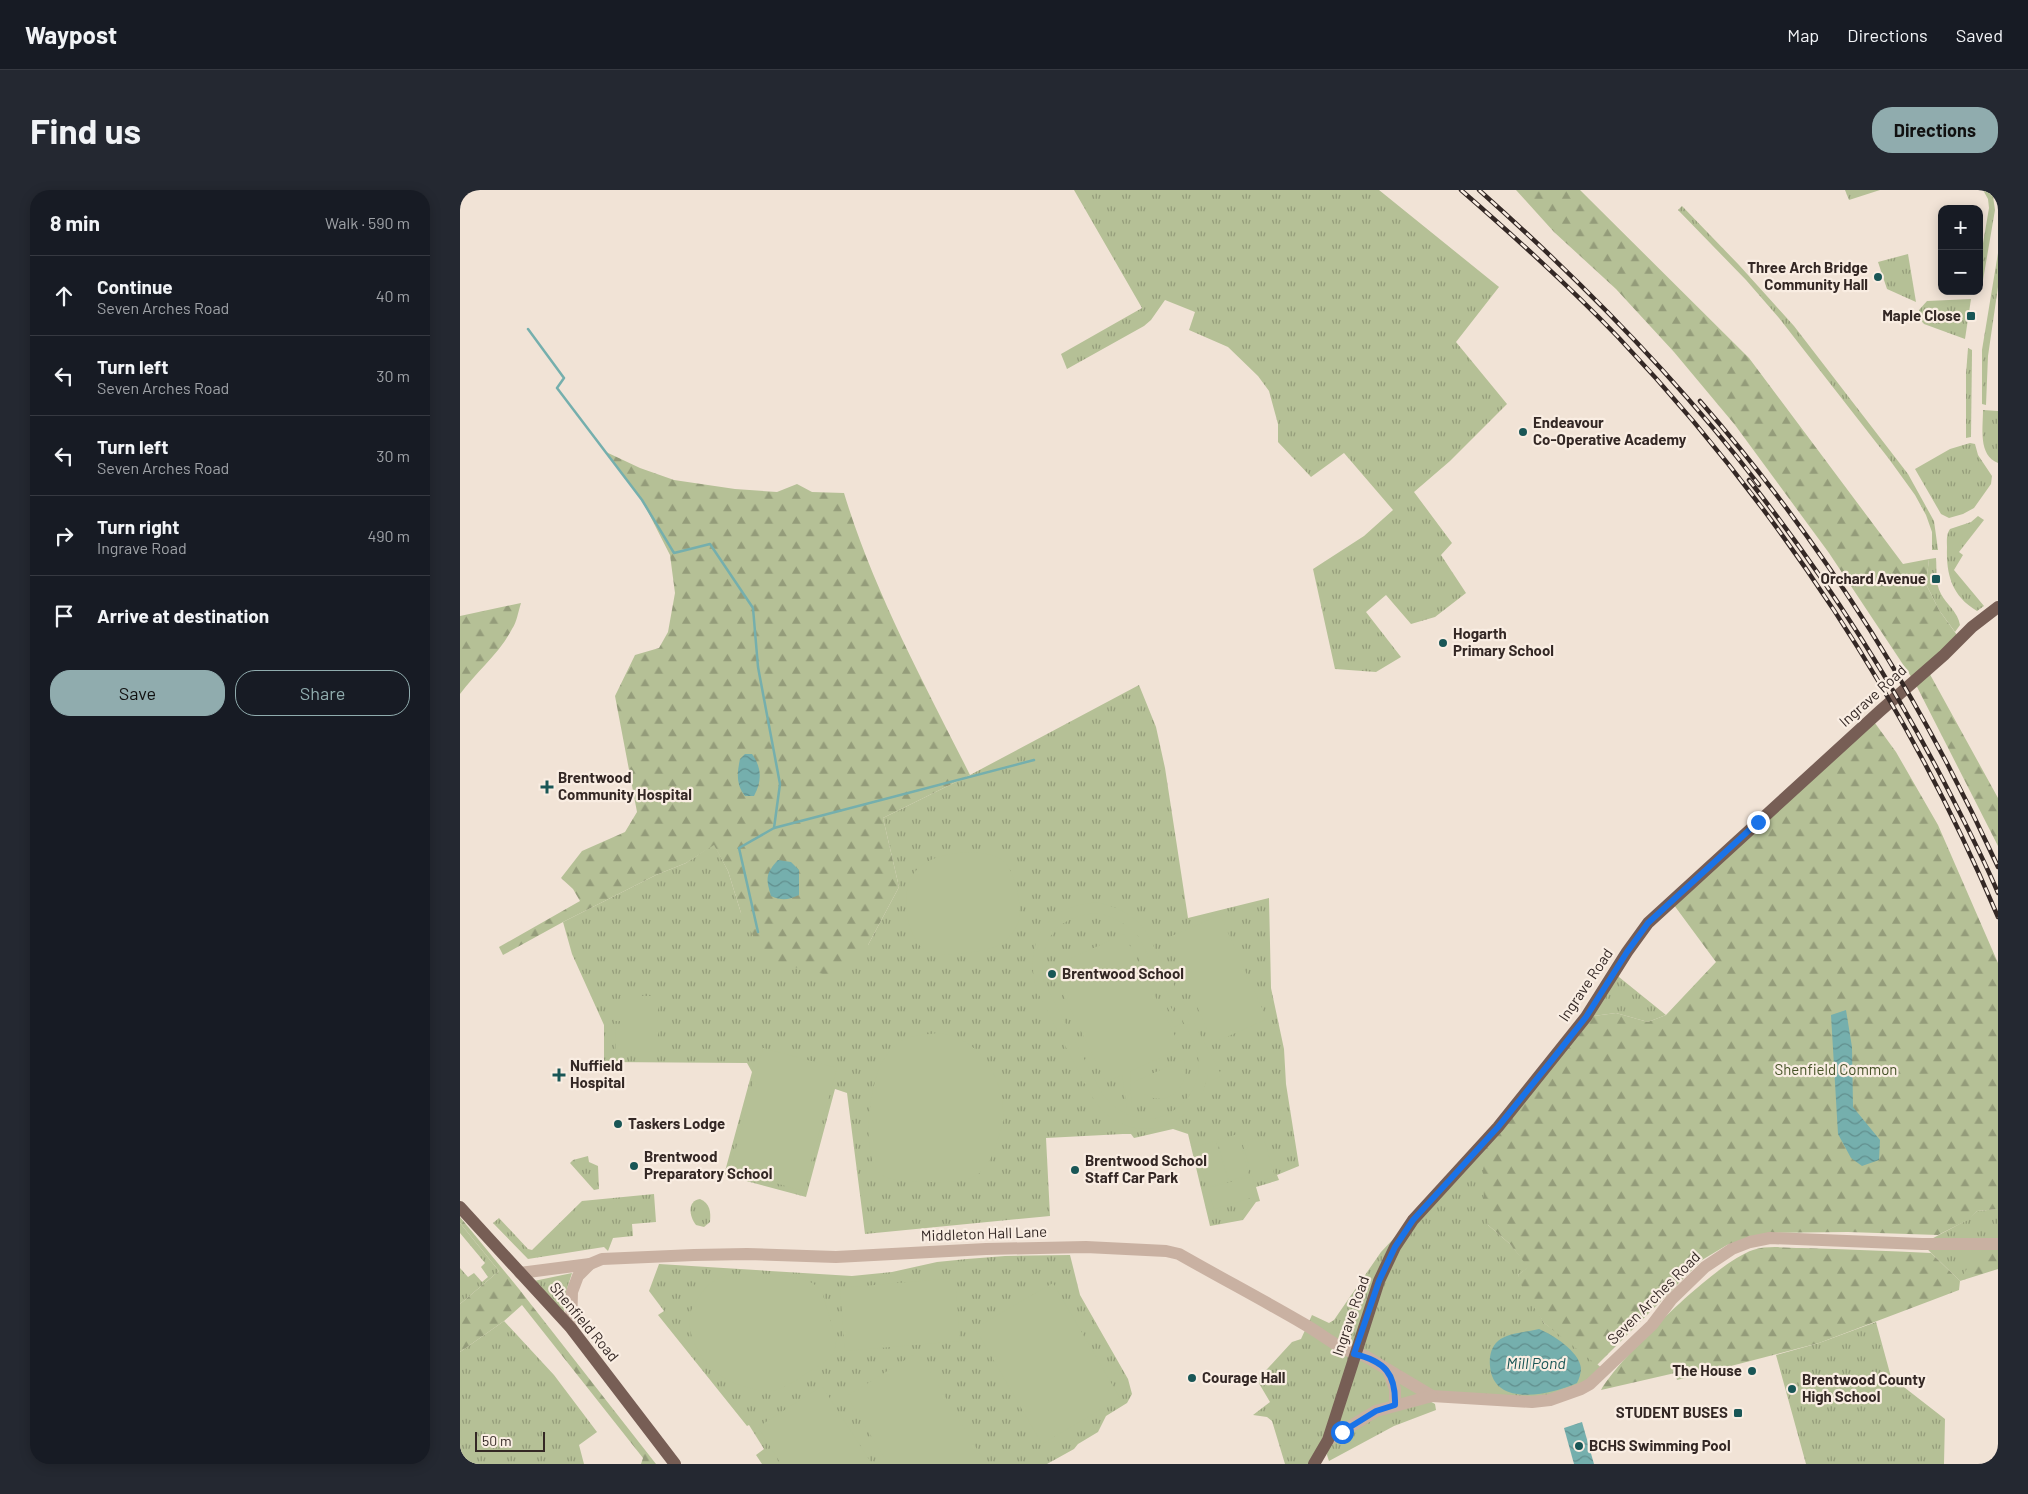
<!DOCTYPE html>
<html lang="en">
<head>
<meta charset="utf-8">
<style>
	:root { --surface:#171b24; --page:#242831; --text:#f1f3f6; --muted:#9ea1a6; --line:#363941; --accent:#90acae }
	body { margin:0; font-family:Barlow,sans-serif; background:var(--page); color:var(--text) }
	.controls { position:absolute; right:15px; top:15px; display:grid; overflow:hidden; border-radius:10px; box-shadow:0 2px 12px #0003 }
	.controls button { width:45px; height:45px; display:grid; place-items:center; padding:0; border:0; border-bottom:1px solid var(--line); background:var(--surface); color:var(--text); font:25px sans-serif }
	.scale { position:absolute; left:15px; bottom:12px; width:70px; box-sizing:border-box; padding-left:5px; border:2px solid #342825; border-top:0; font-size:14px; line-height:18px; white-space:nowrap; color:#342825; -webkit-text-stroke:4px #f9ede2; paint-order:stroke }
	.stop { position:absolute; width:15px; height:15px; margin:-11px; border:4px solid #1a73e8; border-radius:50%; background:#fff }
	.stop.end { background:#1a73e8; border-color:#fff; box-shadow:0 1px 5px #0008 }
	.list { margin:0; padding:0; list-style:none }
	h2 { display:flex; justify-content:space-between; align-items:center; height:65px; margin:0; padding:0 20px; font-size:21px }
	h2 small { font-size:16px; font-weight:400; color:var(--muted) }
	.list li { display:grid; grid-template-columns:32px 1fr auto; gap:15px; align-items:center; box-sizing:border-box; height:80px; padding:0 20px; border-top:1px solid var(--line) }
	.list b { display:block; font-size:19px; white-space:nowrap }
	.list p { margin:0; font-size:16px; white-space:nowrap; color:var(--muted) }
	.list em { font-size:16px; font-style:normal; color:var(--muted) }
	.actions { display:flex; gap:10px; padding:15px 20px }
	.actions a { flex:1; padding:11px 0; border:1px solid var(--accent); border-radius:20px; text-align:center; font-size:18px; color:var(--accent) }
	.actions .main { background:var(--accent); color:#111 }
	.icon { flex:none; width:28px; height:28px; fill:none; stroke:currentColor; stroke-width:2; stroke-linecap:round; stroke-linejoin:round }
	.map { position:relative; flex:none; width:1538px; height:1274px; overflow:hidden; border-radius:20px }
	header { display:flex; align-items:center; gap:30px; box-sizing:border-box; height:70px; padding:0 25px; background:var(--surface); border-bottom:1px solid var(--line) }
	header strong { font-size:24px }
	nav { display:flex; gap:28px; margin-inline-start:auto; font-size:18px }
	.intro { display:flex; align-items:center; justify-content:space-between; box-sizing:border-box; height:120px; padding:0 30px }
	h1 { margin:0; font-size:35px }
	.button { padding:12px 22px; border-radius:20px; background:var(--accent); color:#111; font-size:18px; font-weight:700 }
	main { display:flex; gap:30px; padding:0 30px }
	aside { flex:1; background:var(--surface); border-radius:20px; box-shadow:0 2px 12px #0003 }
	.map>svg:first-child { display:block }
	.grass { fill:url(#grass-tufts) }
	.forest { fill:url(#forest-firs) }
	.pitch { fill:#b5c096; fill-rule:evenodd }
	.water { fill:url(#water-waves) }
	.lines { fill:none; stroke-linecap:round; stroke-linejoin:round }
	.stream { stroke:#75afad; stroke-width:2.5 }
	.tertiary { stroke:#c9b1a2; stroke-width:12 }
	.primary { stroke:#775e55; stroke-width:12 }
	.rail-casing { stroke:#342825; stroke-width:4.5 }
	.rail { stroke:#f9ede2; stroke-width:2.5; stroke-dasharray:8; stroke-linecap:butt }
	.route { stroke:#1a73e8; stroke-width:6 }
	.poi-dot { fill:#195656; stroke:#f9ede2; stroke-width:2 }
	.labels { text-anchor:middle; stroke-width:4.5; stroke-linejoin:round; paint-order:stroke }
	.poi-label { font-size:15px; font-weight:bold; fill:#342825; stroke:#f9ede2; text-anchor:start }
	.street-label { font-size:15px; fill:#342825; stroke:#f9ede2 }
	.park-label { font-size:15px; fill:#465328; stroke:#f9ede2 }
	.water-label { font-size:16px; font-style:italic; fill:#195656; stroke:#f9ede2 }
</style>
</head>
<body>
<header>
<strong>Waypost</strong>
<nav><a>Map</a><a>Directions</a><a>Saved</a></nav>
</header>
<div class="intro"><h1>Find us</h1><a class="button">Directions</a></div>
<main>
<aside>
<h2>8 min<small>Walk · 590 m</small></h2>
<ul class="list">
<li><svg class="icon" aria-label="ahead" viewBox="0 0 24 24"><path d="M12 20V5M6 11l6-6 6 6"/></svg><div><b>Continue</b><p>Seven Arches Road</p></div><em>40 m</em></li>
<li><svg class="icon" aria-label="left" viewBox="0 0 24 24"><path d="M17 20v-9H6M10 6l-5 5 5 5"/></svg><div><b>Turn left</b><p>Seven Arches Road</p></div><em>30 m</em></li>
<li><svg class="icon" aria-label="left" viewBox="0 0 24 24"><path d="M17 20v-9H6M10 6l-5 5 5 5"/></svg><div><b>Turn left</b><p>Seven Arches Road</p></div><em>30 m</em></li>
<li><svg class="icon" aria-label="right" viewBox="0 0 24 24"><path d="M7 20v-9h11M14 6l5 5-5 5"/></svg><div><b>Turn right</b><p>Ingrave Road</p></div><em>490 m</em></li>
<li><svg class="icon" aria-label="arrive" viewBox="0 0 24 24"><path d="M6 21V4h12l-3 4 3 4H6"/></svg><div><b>Arrive at destination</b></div></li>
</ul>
<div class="actions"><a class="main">Save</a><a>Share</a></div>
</aside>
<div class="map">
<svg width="1538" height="1274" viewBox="0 0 1538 1274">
	<defs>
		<pattern id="grass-tufts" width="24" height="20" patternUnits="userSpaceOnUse" patternTransform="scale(1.25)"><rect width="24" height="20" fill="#b5c096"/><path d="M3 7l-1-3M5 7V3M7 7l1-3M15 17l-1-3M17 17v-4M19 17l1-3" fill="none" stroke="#949c7a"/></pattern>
		<pattern id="forest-firs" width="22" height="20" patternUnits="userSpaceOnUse" patternTransform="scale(1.25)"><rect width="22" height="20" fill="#b5c096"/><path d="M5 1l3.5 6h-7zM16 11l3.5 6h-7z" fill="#949c7a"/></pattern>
		<pattern id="water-waves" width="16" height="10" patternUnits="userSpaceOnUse" patternTransform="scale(1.25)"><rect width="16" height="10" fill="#75afad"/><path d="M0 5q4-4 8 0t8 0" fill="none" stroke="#618e8d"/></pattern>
	</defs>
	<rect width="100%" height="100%" fill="#f1e3d6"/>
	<g class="grass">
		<path d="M 614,0 L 919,0 L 1039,97 L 996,152 L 1047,214 L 990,271 L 954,302 L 992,353 L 981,365 L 1006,403 L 975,427 L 951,434 L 926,405 L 906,422 L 941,467 L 916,482 L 875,479 L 853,379 L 904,346 L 933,320 L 884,263 L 851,287 L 818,252 L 818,234 L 809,201 L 798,186 L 768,157 L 729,140 L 735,122 L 705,110 L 691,130 L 684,136 L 607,179 L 601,164 L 682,118 Z"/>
		<path d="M 1385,0 L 1420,0 L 1389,10 Z"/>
		<path d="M 1523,0 L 1528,0 L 1533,6 L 1535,20 L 1522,96 L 1519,99 L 1519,77 L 1529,18 L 1528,9 Z"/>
		<path d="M 1222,16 L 1279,75 L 1334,136 L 1448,284 L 1474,331 L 1478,360 L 1472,360 L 1472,342 L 1466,325 L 1455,305 L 1429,269 L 1319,128 L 1286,90 L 1218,20 Z"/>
		<path d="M 1538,63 L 1538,97 L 1528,166 L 1526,215 L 1522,214 L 1522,160 Z"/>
		<path d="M 1448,64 L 1456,112 L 1427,99 L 1418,72 Z"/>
		<path d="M 1511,109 L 1505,149 L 1464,134 L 1459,128 L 1459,120 L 1467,111 Z"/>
		<path d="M 1508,158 L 1512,160 L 1512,164 L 1511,247 L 1506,248 L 1506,184 Z"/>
		<path d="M 1523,220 L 1538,221 L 1538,273 C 1518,265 1523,238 1523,220 Z"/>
		<path d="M 1510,253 L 1515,254 L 1518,265 L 1532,286 L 1531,294 L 1514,318 L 1503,324 L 1489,328 L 1481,324 L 1455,279 L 1490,259 Z"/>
		<path d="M 1518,326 L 1524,330 L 1499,362 L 1503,365 L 1494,380 L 1524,416 L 1517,421 C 1492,406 1486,385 1487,357 C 1487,350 1486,345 1490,339 L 1511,332 Z"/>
		<path d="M 1476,368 C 1477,380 1475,393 1481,404 C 1487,415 1498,422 1500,435 L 1495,442 L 1479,420 L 1466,394 L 1469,369 Z"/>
		<path d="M 679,495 L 696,537 L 705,578 L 728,728 L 809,708 L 811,798 L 824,859 L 826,894 L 839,976 L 817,985 L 819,990 L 796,997 L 800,1011 L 796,1012 L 783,1030 L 750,1036 L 728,944 L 713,939 L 674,948 L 671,944 L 663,944 L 586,948 L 590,1026 L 405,1044 L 387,903 L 375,899 L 346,1007 L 264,985 L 292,882 L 287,873 L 144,872 L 144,835 L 112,764 L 103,732 L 196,685 L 226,673 L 254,654 L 268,681 L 281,723 L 408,755 L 439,697 L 423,628 L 510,585 Z"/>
		<path d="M 1154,783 L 1206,825 L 1188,832 L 1156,823 L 1126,827 Z"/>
		<path d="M 1026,950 L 1028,1035 L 1050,1054 L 1069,1077 L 1058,1085 L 1084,1133 L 1111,1152 L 1144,1180 L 1103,1206 L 964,1208 L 975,1214 L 976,1220 L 934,1236 L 869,1271 L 867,1265 L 868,1252 L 854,1274 L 825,1274 L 812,1231 L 807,1227 L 793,1225 L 810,1212 L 797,1190 L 832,1152 L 841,1149 L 852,1125 L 869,1133 L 874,1130 L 921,1062 Z"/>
		<path d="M 128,966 L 129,972 L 138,976 L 139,999 L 134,1000 L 110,973 L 113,970 Z"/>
		<path d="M 194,1004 L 196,1032 L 172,1034 L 173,1046 L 153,1048 L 148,1061 L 144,1057 L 68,1069 L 33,1033 L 39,1028 L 68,1059 L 72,1060 L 122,1011 Z"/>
		<path d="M 240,1009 C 250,1013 251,1022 250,1032 L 244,1037 L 236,1035 C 229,1026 227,1011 240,1009 Z"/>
		<path d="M 1538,1019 L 1538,1054 L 1500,1091 L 1462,1054 L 1507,1030 L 1517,1021 Z"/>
		<path d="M 0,1033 L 39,1081 L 0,1114 L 0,1078 L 8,1087 L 14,1083 L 22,1092 L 28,1087 L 21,1077 L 25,1073 L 0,1043 Z"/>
		<path d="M 610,1065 L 620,1105 L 668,1189 L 672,1204 L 667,1213 L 646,1226 L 638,1242 L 618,1254 L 614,1259 L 587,1274 L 302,1274 L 296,1265 L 304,1259 L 289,1235 L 287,1236 L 198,1125 L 204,1121 L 189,1101 L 199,1074 L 392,1086 L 432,1082 L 477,1072 L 507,1069 L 545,1066 Z"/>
		<path d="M 112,1083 L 106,1102 L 104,1123 L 74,1091 Z"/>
		<path d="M 44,1131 L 94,1185 L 137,1242 L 119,1255 L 124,1274 L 0,1274 L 0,1162 Z"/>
		<path d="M 1416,1132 L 1431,1187 L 1485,1229 L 1484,1274 L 1346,1274 L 1316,1165 L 1359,1153 Z"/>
	</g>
	<g class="forest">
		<path d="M 1056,0 L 1120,0 L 1289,168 L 1443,374 L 1469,369 L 1466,394 L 1479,420 L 1502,452 L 1467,479 L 1538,608 L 1538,656 L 1454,491 L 1369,363 L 1275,235 L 1214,162 L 1156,99 L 1094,42 Z"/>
		<path d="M 146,262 L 180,278 L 214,290 L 275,299 L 317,302 L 337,294 L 352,302 L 384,303 C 414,402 464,493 510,585 L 423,628 L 439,697 L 408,755 L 371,786 L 306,770 L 281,723 L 268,681 L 254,655 L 226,673 L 196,685 L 103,732 L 43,765 L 39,757 L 120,711 L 113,699 L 101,688 L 122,661 L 165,642 L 177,622 L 155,506 L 175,465 L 199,458 L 208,442 L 215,403 L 210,365 L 182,310 Z"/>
		<path d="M 61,413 C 58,422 57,432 52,439 C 39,464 16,482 0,504 L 0,426 Z"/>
		<path d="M 1412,529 L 1436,562 L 1478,635 L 1538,773 L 1538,1019 L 1517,1021 L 1508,1030 L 1478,1045 L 1388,1042 L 1306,1043 L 1267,1055 L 1242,1070 L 1137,1175 L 1084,1133 L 1063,1100 L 1058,1085 L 1068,1077 L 1050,1054 L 1028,1035 L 1024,1011 L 1023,981 L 1026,950 L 1126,827 L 1156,823 L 1188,832 L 1206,825 L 1256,772 L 1211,711 Z"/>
		<path d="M 0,1027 L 59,1099 L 196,1274 L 181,1274 L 183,1268 L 62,1115 L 44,1131 L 0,1162 L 0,1114 L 39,1081 L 0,1033 Z"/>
		<path d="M 1538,1053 L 1538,1079 L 1500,1091 L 1499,1100 L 1359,1153 L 1217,1190 L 1215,1183 L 1141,1200 C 1161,1166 1256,1072 1293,1060 C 1308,1055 1327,1058 1342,1058 C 1385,1059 1428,1061 1471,1063 L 1500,1091 L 1521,1054 Z"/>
	</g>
	<g class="pitch">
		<path d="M 513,662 C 523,663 534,664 542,670 C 555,679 562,715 559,730 C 557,738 549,749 541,754 C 528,762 494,765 478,765 C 447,764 438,702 454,683 C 469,665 492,663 513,662 Z"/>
		<path d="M 636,712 C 657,717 672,723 685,740 L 762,886 L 753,890 L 748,884 C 743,921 701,950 665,935 C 648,929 638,917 629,902 L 577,801 C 567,770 574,735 605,720 C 615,715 626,714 636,712 ZM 637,723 C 654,727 665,733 678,746 C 690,767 700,789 711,810 C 719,826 733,846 737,862 C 745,892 725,921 696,928 C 675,933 656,920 643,905 L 584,792 C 577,752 596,726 637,723 Z"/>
		<path d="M 760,725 L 807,829 L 753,853 L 707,748 Z"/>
		<path d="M 664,744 L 721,858 L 671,881 L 670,891 L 672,917 L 667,918 L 662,885 L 646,892 L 590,778 Z"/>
		<path d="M 685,761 L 690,773 L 688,775 L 714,823 L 716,822 L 722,834 L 715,837 L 709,826 L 711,824 L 685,776 L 683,777 L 677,765 Z"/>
		<path d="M 160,806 L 193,806 L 193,809 L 198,809 L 198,830 L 193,831 L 193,837 L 198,837 L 198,859 L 193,859 L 193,862 L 160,862 L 160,859 L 156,859 L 155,838 L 160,837 L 160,831 L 155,831 L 155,809 L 160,809 Z"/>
		<path d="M 477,843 C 519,845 547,892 543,931 C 542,939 538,948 536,956 C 531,969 525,983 511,988 C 499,994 461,992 447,991 C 438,990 428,990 421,984 C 400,966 410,897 421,874 C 425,866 431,859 438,853 C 449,845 464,845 477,843 Z"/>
		<path d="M 303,858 L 377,878 L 343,1001 L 270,980 Z"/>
		<path d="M 724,869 C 734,905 692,925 674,892 Z"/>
		<path d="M 778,944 L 789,985 L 769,991 L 757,950 Z"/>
		<path d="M 803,946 L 815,987 L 794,993 L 782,952 Z"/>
		<path d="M 756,951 L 768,991 L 747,997 L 735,957 Z"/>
		<path d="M 789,987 L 794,1007 L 754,1019 L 748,998 Z"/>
		<path d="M 275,1084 C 298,1085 349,1081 362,1102 L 376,1149 C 377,1167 362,1174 349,1182 C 339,1188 327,1197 316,1200 C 305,1203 296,1200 286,1197 C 277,1194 269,1192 261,1186 C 243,1174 224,1144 231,1121 C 233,1115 237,1109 241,1104 C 249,1092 260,1086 275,1084 Z"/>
		<path d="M 495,1088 L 500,1151 L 385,1161 L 380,1098 Z"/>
		<path d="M 593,1093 L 660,1208 L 582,1254 L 515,1138 Z"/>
		<path d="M 458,1162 L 526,1274 L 428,1274 L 387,1206 Z"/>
		<path d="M 362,1196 L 412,1274 L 321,1274 L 298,1237 Z"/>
	</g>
	<g class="water">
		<path d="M 285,564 L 292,564 C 302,578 302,591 294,606 L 285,606 C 276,595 277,583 280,569 Z"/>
		<path d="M 318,670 L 331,672 L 339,680 L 339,705 C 328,710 322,711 311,706 C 306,689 305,684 318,670 Z"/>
		<path d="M 1386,820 L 1392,857 L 1393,917 L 1420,950 L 1419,970 L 1402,976 L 1391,968 L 1378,944 L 1371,825 Z"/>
		<path d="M 1079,1139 C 1093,1145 1119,1161 1121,1178 C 1121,1183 1119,1189 1117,1193 C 1091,1205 1033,1218 1030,1176 C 1029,1167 1031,1157 1038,1151 C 1047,1143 1067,1142 1079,1139 Z"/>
		<path d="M 1122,1232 L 1134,1274 L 1114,1274 L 1104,1238 Z"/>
	</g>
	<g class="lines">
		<g class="stream">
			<path d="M 68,139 L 104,188 L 97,198 L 182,310 L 214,363 L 250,354 L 293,418 L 298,477 L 320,594 L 314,638"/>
			<path d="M 298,742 L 279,658 L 314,638 L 574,570"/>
		</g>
		<g class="tertiary">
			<path d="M 60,1083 L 130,1074 L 142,1069 L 234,1065 L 287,1064 L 376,1067 L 526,1059 L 626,1057 L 706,1061 L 719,1064 C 761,1088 803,1110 844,1134 C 867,1147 878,1160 905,1166 L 972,1206 L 1072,1212 L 1090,1210 L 1121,1199 L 1130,1194 L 1192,1135 L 1211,1110 L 1245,1077 L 1272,1059 L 1290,1052 L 1310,1048 L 1462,1054 L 1538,1054"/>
			<path d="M 111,1138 L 112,1102 L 118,1086 L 130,1074"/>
			<path d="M 928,1180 L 935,1199 L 935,1215"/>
			<path d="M 868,1250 L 916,1221 L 972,1206"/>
		</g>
		<g class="primary">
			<path d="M 0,1017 L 111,1138 L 215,1274"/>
			<path d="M 854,1274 L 868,1250 L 919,1091 L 935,1057 L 953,1030 L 1038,937 L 1126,827 L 1167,762 L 1188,733 L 1420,521 L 1484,465 L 1512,437 L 1538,417"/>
		</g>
		<g class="rail-casing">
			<g id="rail">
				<path d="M 1001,0 C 1055,47 1108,95 1158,147 C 1317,315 1448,514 1538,727"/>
				<path d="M 1019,0 C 1120,90 1216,187 1299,295"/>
				<path d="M 1240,211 C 1362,351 1461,509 1538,677"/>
				<path d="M 1289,290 C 1363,384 1428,485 1483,590 C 1502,627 1522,665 1538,703"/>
			</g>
		</g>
		<use href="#rail" class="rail"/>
	</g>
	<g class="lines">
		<path class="route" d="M 882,1242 L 916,1221 L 935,1215 C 936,1184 925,1171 894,1164 L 919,1091 L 935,1057 L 953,1030 L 1038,937 L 1092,870 L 1126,827 L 1167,762 L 1188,733 L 1298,632"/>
	</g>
	<g class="poi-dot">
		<circle cx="1418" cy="87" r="5"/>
		<rect x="1506" y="121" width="10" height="10" rx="2.5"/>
		<circle cx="1063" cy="242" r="5"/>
		<rect x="1471" y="384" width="10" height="10" rx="2.5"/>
		<circle cx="983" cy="453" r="5"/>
		<path d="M84.5 589.5h5v5h5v5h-5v5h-5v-5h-5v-5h5z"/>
		<circle cx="592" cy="784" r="5"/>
		<path d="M96.5 877.5h5v5h5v5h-5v5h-5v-5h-5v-5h5z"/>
		<circle cx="158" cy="934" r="5"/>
		<circle cx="174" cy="976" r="5"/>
		<circle cx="615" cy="980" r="5"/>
		<circle cx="1292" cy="1181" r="5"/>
		<circle cx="732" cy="1188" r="5"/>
		<circle cx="1332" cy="1199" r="5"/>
		<rect x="1273" y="1218" width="10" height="10" rx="2.5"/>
		<circle cx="1119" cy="1256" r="5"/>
	</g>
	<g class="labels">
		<g class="poi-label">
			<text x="1408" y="83" text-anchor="end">Three Arch Bridge<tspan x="1408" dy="17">Community Hall</tspan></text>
			<text x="1501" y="131" text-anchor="end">Maple Close</text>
			<text x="1073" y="238">Endeavour<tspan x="1073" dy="17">Co-Operative Academy</tspan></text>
			<text x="1466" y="394" text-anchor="end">Orchard Avenue</text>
			<text x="993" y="449">Hogarth<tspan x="993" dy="17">Primary School</tspan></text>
			<text x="98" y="593">Brentwood<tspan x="98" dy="17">Community Hospital</tspan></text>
			<text x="602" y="789">Brentwood School</text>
			<text x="110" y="881">Nuffield<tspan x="110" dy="17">Hospital</tspan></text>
			<text x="168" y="939">Taskers Lodge</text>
			<text x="184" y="972">Brentwood<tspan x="184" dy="17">Preparatory School</tspan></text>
			<text x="625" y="976">Brentwood School<tspan x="625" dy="17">Staff Car Park</tspan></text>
			<text x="1282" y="1186" text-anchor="end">The House</text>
			<text x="742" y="1193">Courage Hall</text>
			<text x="1342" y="1195">Brentwood County<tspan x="1342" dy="17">High School</tspan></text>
			<text x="1268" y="1228" text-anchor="end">STUDENT BUSES</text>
			<text x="1129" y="1261">BCHS Swimming Pool</text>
		</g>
		<g class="street-label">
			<text transform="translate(1413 506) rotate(-42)" y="5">Ingrave Road</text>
			<text transform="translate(1126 795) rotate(-56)" y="5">Ingrave Road</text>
			<text transform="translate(524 1044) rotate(-2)" y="5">Middleton Hall Lane</text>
			<text transform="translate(1194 1108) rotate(-45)" y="5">Seven Arches Road</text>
			<text transform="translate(891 1126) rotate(-71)" y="5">Ingrave Road</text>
			<text transform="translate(124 1132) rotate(50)" y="5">Shenfield Road</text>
		</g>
		<g class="park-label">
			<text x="1376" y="885">Shenfield Common</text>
		</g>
		<g class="water-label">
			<text x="1076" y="1179">Mill Pond</text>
		</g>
	</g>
</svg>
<div class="controls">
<button>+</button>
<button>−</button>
</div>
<div class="scale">50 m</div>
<div class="stop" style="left:882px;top:1242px"></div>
<div class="stop end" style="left:1298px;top:632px"></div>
</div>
</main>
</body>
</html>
